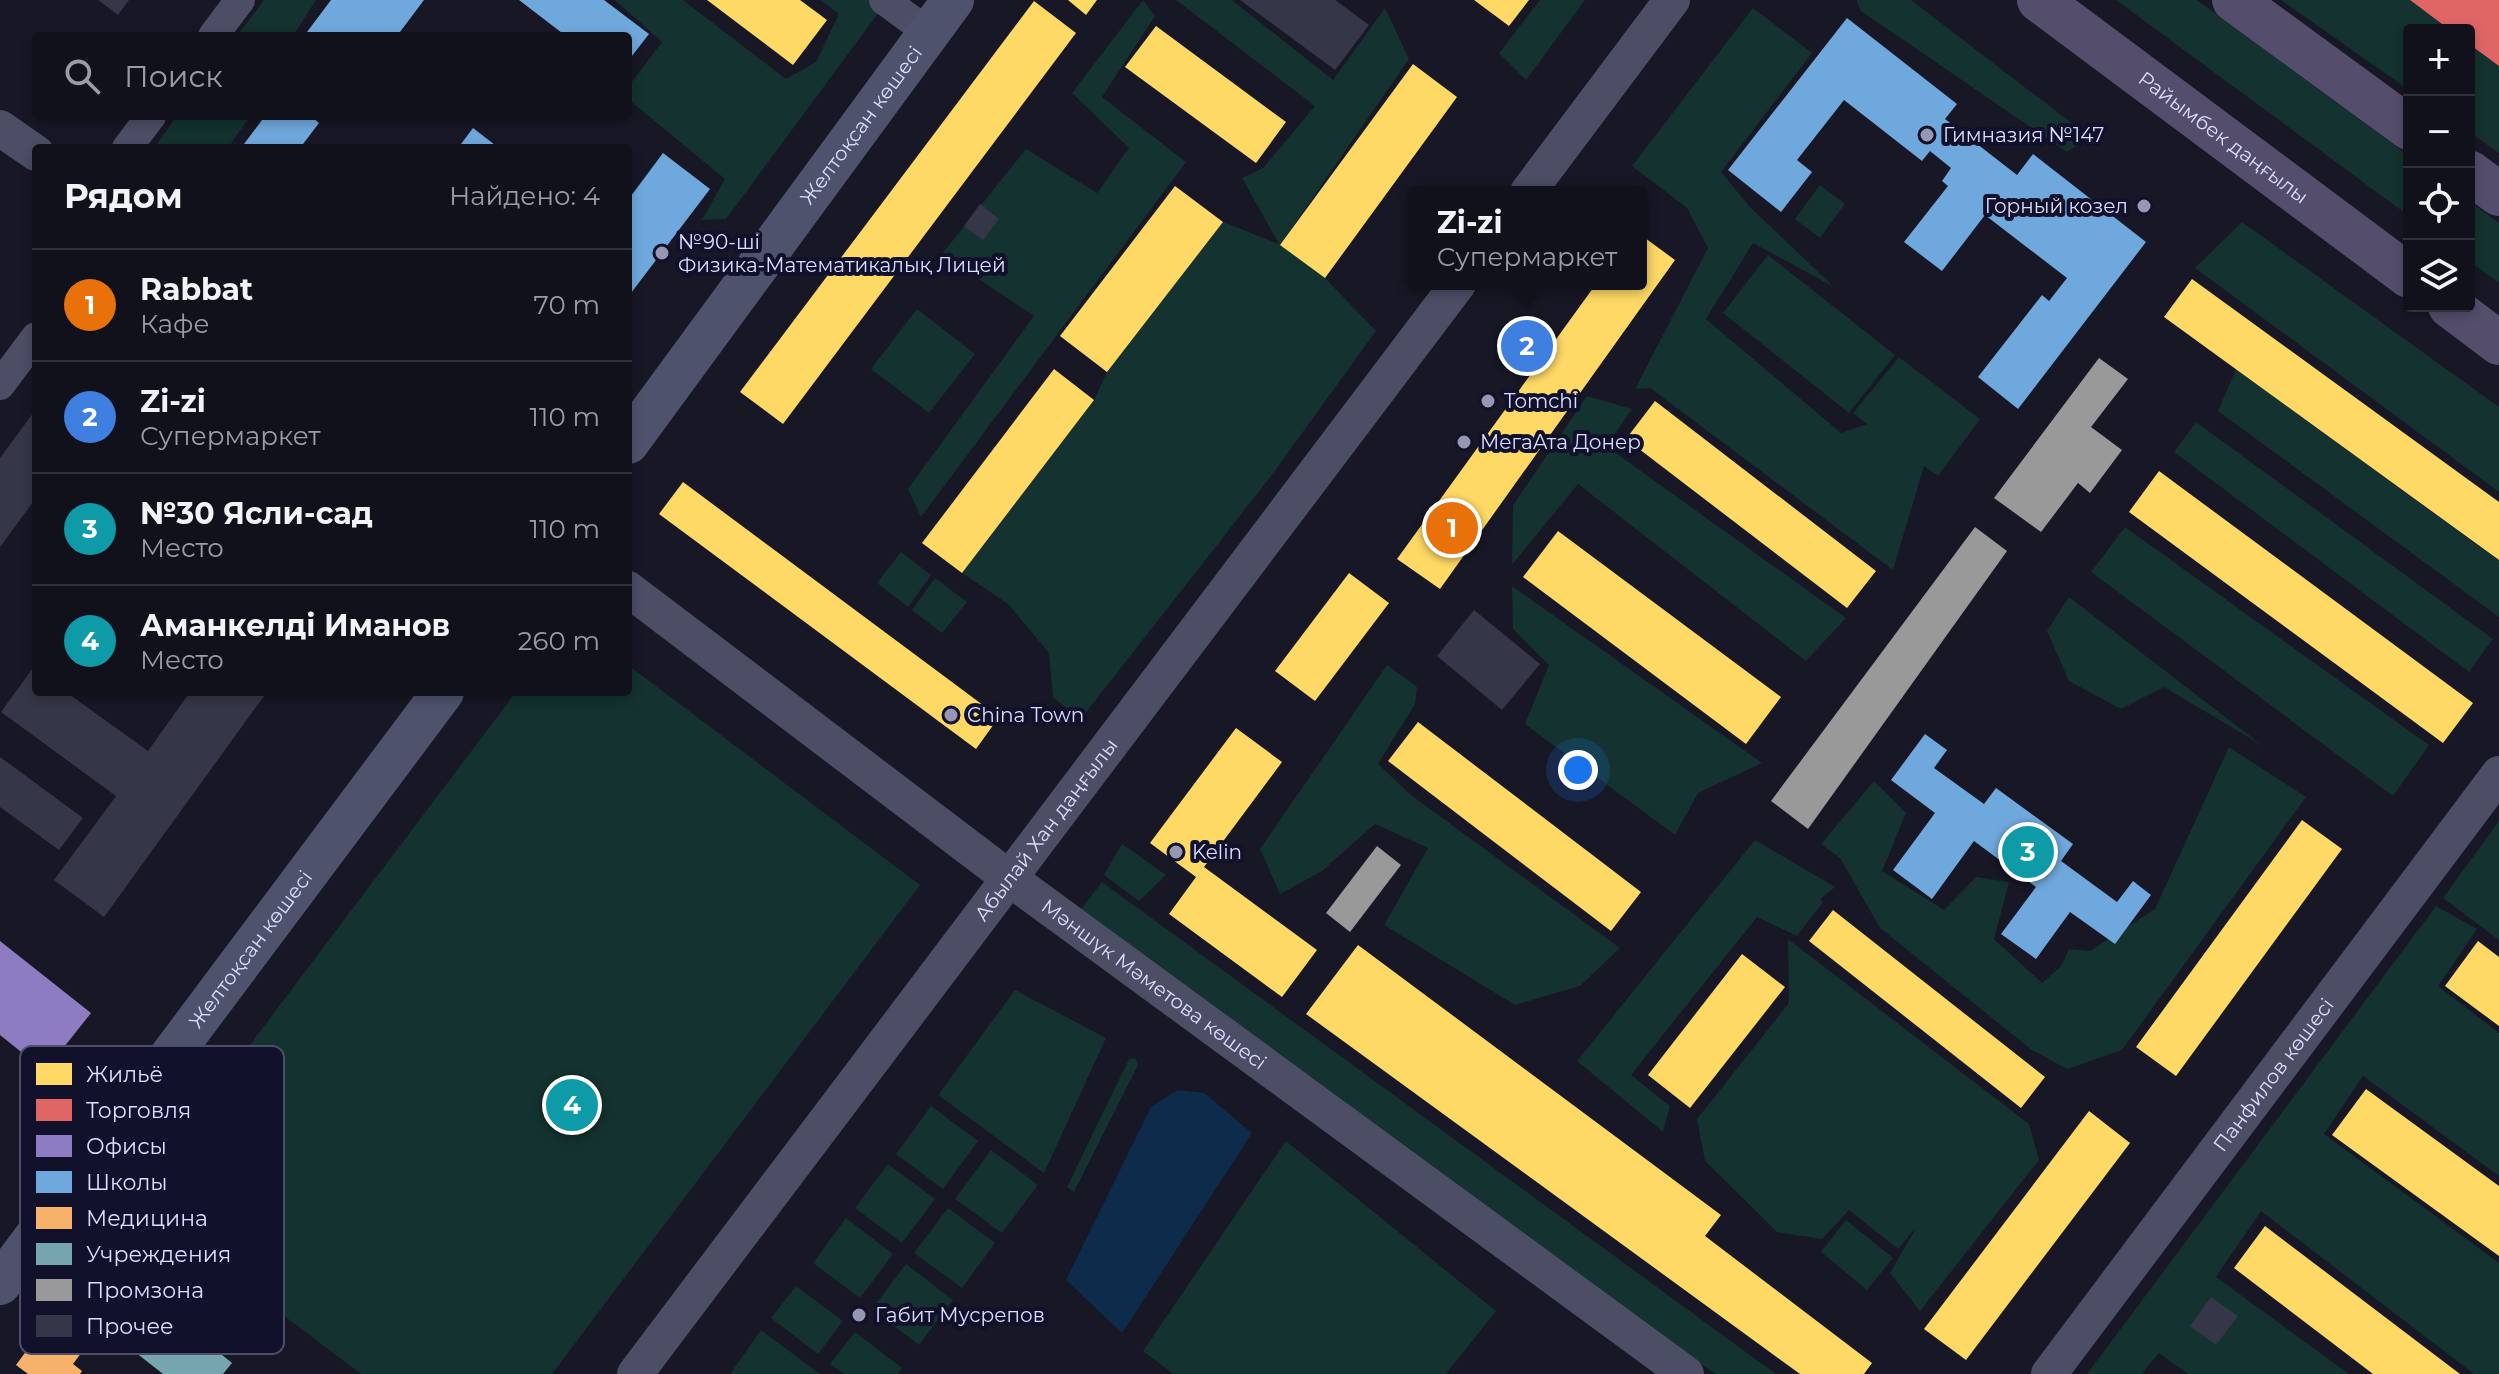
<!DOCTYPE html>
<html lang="ru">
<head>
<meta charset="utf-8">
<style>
	:root { --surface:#11111c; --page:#1a1a25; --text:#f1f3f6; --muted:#9c9da3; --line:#30313b; --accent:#db2777 }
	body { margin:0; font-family:Montserrat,sans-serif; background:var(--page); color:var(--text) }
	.controls { position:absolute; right:24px; top:24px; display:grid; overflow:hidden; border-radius:8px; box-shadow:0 4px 12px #0003 }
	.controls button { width:72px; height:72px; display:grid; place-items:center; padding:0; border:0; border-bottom:2px solid var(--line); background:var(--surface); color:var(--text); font:40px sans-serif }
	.you { position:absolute; left:1578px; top:770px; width:28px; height:28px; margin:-20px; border:6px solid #fff; border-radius:50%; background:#1a73e8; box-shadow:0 0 0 12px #1a73e833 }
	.badge { display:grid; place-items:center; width:52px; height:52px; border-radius:50%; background:var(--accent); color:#fff; font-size:26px; font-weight:700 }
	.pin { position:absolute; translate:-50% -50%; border:4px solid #fff; box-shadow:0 2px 8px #0006 }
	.popup { position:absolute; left:1407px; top:186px; width:240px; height:104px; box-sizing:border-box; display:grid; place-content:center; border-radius:8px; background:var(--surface); filter:drop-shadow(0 2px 6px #0005); font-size:26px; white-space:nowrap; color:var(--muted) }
	.popup b { font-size:30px; color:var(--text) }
	.popup::after { content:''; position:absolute; left:50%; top:100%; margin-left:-16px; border:16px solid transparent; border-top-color:var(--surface) }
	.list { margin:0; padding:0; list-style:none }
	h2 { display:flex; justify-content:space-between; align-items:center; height:104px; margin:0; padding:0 32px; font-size:34px }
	h2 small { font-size:26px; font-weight:400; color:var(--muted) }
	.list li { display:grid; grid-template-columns:52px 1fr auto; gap:24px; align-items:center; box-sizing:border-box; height:112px; padding:0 32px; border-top:2px solid var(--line) }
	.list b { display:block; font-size:30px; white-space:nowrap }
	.list p { margin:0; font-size:26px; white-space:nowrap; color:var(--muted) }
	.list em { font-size:26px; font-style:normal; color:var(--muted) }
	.icon { flex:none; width:44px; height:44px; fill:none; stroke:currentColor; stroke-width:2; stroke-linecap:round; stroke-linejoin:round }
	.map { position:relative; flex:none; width:2499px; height:1374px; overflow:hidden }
	.search { position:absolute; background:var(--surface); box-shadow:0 4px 12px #0003; left:32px; top:32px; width:600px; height:88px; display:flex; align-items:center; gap:20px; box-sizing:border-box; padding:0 28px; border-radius:8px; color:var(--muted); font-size:30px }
	.panel { position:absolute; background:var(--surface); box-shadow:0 4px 12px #0003; left:32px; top:144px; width:600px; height:552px; border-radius:8px }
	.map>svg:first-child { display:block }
	.green { fill:#14322f }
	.water { fill:#0d2c4b }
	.homes { fill:#ffd966 }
	.shops { fill:#e06666 }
	.offices { fill:#8e7cc3 }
	.schools { fill:#6fa8dc }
	.health { fill:#f6b26b }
	.public { fill:#76a5af }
	.industry { fill:#999 }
	.building { fill:#353647 }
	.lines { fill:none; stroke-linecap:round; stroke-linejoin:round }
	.minor { stroke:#4c4e66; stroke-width:30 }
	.tertiary { stroke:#4c4e66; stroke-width:36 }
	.secondary { stroke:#4f526c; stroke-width:42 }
	.primary { stroke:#544e6c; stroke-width:44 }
	.poi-dot { fill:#9697b3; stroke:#11112c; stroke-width:3 }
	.labels { text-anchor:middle; stroke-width:8; stroke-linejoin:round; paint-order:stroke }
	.street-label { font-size:20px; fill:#dbdcff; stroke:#11112c }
	.poi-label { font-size:20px; fill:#dbdcff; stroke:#11112c; text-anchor:start }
	.key { fill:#11112c; stroke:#4e4e6b; stroke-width:2 }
	.key-label { font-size:22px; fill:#dbdcff }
</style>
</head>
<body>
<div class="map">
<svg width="2499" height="1374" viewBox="0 0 2499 1374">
	<rect width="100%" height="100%" fill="#171726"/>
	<g class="green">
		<path d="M 264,0 L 316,0 L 293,36 L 237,36 Z"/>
		<path d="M 615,0 L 683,0 L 786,79 L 816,62 L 839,14 L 820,0 L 888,0 L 726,219 L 702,220 L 725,179 L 628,99 L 628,87 L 662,42 Z"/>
		<path d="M 1143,0 L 1155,16 L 1102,97 L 1186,162 L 921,517 L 908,489 L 1034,316 L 942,254 L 1026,149 L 1097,193 L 1129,148 L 1072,93 Z"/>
		<path d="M 1176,0 L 1232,0 L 1333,80 L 1385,8 L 1409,59 L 1280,245 L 1325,278 L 1376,331 L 1268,480 L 1080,720 L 1053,697 L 1049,653 L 1008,604 L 962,573 L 1094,400 L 1107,372 L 1223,222 L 1279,244 L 1242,178 L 1263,168 L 1315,106 Z"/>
		<path d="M 1540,0 L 1585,0 L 1526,80 L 1499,53 Z"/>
		<path d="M 1856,0 L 1911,0 L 2090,137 L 2067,152 L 1861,11 Z"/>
		<path d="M 2116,0 L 2197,0 L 2409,156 L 2409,216 Z"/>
		<path d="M 2281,0 L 2410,0 L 2450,30 L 2409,30 L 2409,90 Z"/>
		<path d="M 1753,8 L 1812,53 L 1721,172 L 1750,207 L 1834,287 L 1753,243 L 1706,319 L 1841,433 L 1867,424 L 1853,413 L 1899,357 L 1980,419 L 1938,476 L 1924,466 L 1893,570 L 1650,388 L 1635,389 L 1708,248 L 1687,208 L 1632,166 Z"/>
		<path d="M 2469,44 L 2499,66 L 2499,153 L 2469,132 Z"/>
		<path d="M 177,116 L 250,116 L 228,148 L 154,148 Z"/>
		<path d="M 1820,185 L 1845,204 L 1820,238 L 1795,219 Z"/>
		<path d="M 2469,201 L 2499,223 L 2499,283 L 2469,261 Z"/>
		<path d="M 2242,222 L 2499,407 L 2499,492 L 2195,268 Z"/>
		<path d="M 1768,255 L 1895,355 L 1849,413 L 1723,313 Z"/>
		<path d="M 917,309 L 975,354 L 929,413 L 871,369 Z"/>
		<path d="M 2236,369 L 2499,561 L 2499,617 L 2218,411 Z"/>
		<path d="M 1587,396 L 1632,409 L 1606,446 L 1846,618 L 1806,661 L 1578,484 L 1512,565 L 1513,505 Z"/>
		<path d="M 2196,422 L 2493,639 L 2469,672 L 2174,452 Z"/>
		<path d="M 2125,527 L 2429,745 L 2393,796 L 2091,572 Z"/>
		<path d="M 901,552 L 931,575 L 908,607 L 877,583 Z"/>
		<path d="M 935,578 L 967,602 L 942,633 L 912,610 Z"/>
		<path d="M 1512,586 L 1762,763 L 1698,793 L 1675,835 L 1525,724 L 1549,665 L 1513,629 Z"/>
		<path d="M 2069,597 L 2263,746 L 2164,687 L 2121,709 L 2069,681 L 2047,631 Z"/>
		<path d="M 628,665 L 920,885 L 552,1374 L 361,1374 L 132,1201 L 516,692 L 628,692 Z"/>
		<path d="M 1387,665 L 1417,687 L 1415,704 L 1378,764 L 1411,795 L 1620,948 L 1580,986 L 1515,1005 L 1384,925 L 1428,848 L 1375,824 L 1322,871 L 1280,894 L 1260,849 Z"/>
		<path d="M 2229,747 L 2306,797 L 2122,1050 L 2067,1069 L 2032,1050 L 1880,928 L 1840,858 L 1821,844 L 1874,781 L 1906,813 L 1882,871 L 1944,910 L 1976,877 L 2009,882 L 1994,939 L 2042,983 L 2061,966 L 2069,949 L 2090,951 L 2155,909 Z"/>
		<path d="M 2499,821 L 2499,940 L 2443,898 Z"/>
		<path d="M 1755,840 L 1835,887 L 1820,899 L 1823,902 L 1797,936 L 1757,917 L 1631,1075 L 1670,1106 L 1663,1132 L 1577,1061 Z"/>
		<path d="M 1122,844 L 1166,875 L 1139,901 L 1104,875 Z"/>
		<path d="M 1102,882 L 1776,1374 L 1715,1374 L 1081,909 Z"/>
		<path d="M 2436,906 L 2477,929 L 2438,986 L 2499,1033 L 2499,1176 L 2363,1076 L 2324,1134 L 2499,1263 L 2499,1374 L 2474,1374 L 2261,1211 L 2216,1277 L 2349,1374 L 2188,1374 L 2159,1353 L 2142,1374 L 2087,1374 Z"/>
		<path d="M 1788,939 L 2029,1124 L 2039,1160 L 1920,1311 L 1890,1273 L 1916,1228 L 1898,1249 L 1849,1210 L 1822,1239 L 1777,1232 L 1705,1161 L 1697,1119 L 1789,1003 Z"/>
		<path d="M 1015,990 L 1106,1038 L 1044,1173 L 938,1095 Z"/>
		<path d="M 1135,1058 L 1138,1065 L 1074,1192 L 1067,1187 L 1129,1059 Z"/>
		<path d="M 931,1106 L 978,1141 L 943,1189 L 896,1154 Z"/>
		<path d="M 1286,1141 L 1496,1311 L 1446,1374 L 1173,1374 L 1143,1351 Z"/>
		<path d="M 991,1150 L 1038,1185 L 1002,1233 L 955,1199 Z"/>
		<path d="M 888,1164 L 935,1199 L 902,1243 L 855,1208 Z"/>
		<path d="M 948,1208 L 995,1243 L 962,1288 L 914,1253 Z"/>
		<path d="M 846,1218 L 893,1254 L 860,1298 L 813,1263 Z"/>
		<path d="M 1846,1220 L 1893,1258 L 1867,1290 L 1821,1252 Z"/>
		<path d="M 906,1264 L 953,1300 L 919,1345 L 872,1309 Z"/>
		<path d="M 796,1286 L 843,1321 L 818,1354 L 771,1318 Z"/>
		<path d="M 761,1330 L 820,1374 L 730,1374 Z"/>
		<path d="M 855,1332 L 902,1368 L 898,1374 L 844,1374 L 830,1364 Z"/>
	</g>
	<path class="water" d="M 1178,1090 L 1204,1093 L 1252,1133 L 1122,1333 L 1066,1280 L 1151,1107 Z"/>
	<g class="homes">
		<path d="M 707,0 L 800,0 L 827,20 L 793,65 Z"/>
		<path d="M 1068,0 L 1097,0 L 1086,15 Z"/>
		<path d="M 1474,0 L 1529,0 L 1509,26 Z"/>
		<path d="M 1034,1 L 1076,33 L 783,424 L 740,392 Z"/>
		<path d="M 1156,26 L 1286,122 L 1256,163 L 1125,67 Z"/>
		<path d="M 1413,64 L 1457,97 L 1325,278 L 1280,245 Z"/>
		<path d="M 1175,186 L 1223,222 L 1107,372 L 1060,336 Z"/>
		<path d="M 1641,235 L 1675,260 L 1440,589 L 1397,559 L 1596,284 L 1641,284 Z"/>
		<path d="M 2192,279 L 2499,502 L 2499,560 L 2164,317 Z"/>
		<path d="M 1054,369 L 1094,400 L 962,573 L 922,543 Z"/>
		<path d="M 1655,401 L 1876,571 L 1847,608 L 1626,439 Z"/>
		<path d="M 2159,471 L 2473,703 L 2443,743 L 2129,512 Z"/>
		<path d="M 683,482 L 999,717 L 976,749 L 659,514 Z"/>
		<path d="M 1558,531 L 1781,697 L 1746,744 L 1523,577 Z"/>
		<path d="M 1349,573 L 1389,603 L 1315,701 L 1275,671 Z"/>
		<path d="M 1418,722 L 1641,892 L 1611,931 L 1388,761 Z"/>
		<path d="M 1236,728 L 1282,762 L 1204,867 L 1317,950 L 1282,997 L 1169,914 L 1196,877 L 1150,843 Z"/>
		<path d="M 2302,820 L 2342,849 L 2176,1076 L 2136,1047 Z"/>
		<path d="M 1833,910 L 2045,1077 L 2021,1108 L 1809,941 Z"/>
		<path d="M 2478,941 L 2499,957 L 2499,1026 L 2445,986 Z"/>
		<path d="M 1358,945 L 1721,1215 L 1705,1236 L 1872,1363 L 1864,1374 L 1800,1374 L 1306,1014 Z"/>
		<path d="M 1742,954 L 1785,987 L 1690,1108 L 1648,1075 Z"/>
		<path d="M 2366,1089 L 2499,1186 L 2499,1256 L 2332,1135 Z"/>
		<path d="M 2089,1111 L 2130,1143 L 1966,1360 L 1924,1329 Z"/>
		<path d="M 2265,1226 L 2460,1374 L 2373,1374 L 2234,1268 Z"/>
	</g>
	<path class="shops" d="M 2410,0 L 2499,0 L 2499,66 L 2469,44 L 2469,30 L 2450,30 Z"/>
	<path class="offices" d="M 0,941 L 91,1013 L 45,1071 L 0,1035 Z"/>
	<g class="schools">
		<path d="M 331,0 L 424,0 L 397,36 L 304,36 Z"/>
		<path d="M 519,0 L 604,0 L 649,34 L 628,61 L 628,36 L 566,36 Z"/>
		<path d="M 1847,18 L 1957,104 L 1945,119 L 2017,175 L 2033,154 L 2146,242 L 2018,409 L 1978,377 L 2042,295 L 2049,301 L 2067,278 L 1985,215 L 1942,271 L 1904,242 L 1948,186 L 1942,181 L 1951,168 L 1930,151 L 1922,161 L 1844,100 L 1797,160 L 1812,172 L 1781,212 L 1728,170 Z"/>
		<path d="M 265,116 L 311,116 L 319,123 L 300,148 L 241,148 Z"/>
		<path d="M 473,128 L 499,148 L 458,148 Z"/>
		<path d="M 663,153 L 710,189 L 628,297 L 628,200 Z"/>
		<path d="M 1925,734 L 1947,750 L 1934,768 L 1984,804 L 1996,788 L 2073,844 L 2061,861 L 2117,902 L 2133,881 L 2151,895 L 2115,944 L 2070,912 L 2036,959 L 2001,934 L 2036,887 L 1974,841 L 1932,899 L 1893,870 L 1935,813 L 1891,780 Z"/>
	</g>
	<path class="health" d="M 110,1249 L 141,1272 L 73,1364 L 82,1371 L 80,1374 L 28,1374 L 16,1365 L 96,1256 L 102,1259 Z"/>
	<path class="public" d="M 168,1311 L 232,1363 L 223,1374 L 163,1374 L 135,1352 Z"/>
	<g class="industry">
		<path d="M 2099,358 L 2128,379 L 2091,427 L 2122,450 L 2090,493 L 2078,483 L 2041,532 L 1994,498 Z"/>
		<path d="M 1975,527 L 2007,551 L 1808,829 L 1771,801 Z"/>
		<path d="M 1377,846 L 1401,865 L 1350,932 L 1326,913 Z"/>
	</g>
	<g class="building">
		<path d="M 98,0 L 129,0 L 118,15 Z"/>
		<path d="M 1240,0 L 1335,0 L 1369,25 L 1335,70 Z"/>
		<path d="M 980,204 L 999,219 L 983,240 L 964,226 Z"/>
		<path d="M 36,409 L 36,498 L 0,547 L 0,458 Z"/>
		<path d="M 1474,610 L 1540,664 L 1502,710 L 1437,656 Z"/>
		<path d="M 33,668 L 36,671 L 36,692 L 66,692 L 148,751 L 190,692 L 259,692 L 264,696 L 104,917 L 54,880 L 116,796 L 1,712 Z"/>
		<path d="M 0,757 L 83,818 L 59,850 L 0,807 Z"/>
		<path d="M 2211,1297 L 2238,1316 L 2216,1345 L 2190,1326 Z"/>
	</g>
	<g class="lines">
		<g class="minor">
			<path d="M 884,0 L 929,33"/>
			<path d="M 213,36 L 240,0"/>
			<path d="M 127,148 L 151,116"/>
			<path d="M 0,385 L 36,337"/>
		</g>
		<g class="tertiary">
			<path d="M 0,128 L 36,153"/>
			<path d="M 1528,192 L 1672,0"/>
			<path id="s1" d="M 628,589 L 1009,878 L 1686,1374"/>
			<path id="s2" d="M 635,1374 L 1458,284"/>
			<path id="s3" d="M 2049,1374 L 2499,774"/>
		</g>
		<g class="secondary">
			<path id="s4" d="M 628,443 L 953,0"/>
			<path id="s5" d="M 0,1284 L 443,692"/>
		</g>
		<g class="primary">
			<path id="s6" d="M 2039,0 L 2409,276"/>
			<path d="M 2234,0 L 2409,128"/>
			<path d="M 2469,172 L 2499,194"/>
			<path d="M 2450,306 L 2499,343"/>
		</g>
	</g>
	<g class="poi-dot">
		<circle cx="1927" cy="135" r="8"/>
		<circle cx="2144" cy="206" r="8"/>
		<circle cx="662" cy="253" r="8"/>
		<circle cx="1488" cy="401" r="8"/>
		<circle cx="1464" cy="442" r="8"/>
		<circle cx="951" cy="715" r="8"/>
		<circle cx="1176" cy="852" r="8"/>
		<circle cx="859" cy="1315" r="8"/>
	</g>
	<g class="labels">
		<g class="street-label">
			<text dy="7" stroke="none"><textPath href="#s4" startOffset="394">Желтоқсан көшесі</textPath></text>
			<text dy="7" stroke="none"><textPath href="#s6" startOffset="230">Райымбек даңғылы</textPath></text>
			<text dy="7" stroke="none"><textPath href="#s2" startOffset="682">Абылай Хан даңғылы</textPath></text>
			<text dy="7" stroke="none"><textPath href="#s5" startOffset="418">Желтоқсан көшесі</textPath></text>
			<text dy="7" stroke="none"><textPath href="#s1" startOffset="658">Мәншүк Мәметова көшесі</textPath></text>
			<text dy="7" stroke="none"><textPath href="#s3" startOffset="374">Панфилов көшесі</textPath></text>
		</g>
		<g class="poi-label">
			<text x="1943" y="142">Гимназия №147</text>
			<text x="2128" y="213" text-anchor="end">Горный козел</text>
			<text x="678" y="249">№90-ші<tspan x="678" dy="23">Физика-Математикалық Лицей</tspan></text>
			<text x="1504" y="408">Tomchi</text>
			<text x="1480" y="449">МегаАта Донер</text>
			<text x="967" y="722">China Town</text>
			<text x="1192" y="859">Kelin</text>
			<text x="875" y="1322">Габит Мусрепов</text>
		</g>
	</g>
	<rect x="20" y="1046" width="264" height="308" rx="12" class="key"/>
	<rect x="36" y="1063" width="36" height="22" fill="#ffd966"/>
	<rect x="36" y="1099" width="36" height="22" fill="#e06666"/>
	<rect x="36" y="1135" width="36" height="22" fill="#8e7cc3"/>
	<rect x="36" y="1171" width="36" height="22" fill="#6fa8dc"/>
	<rect x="36" y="1207" width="36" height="22" fill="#f6b26b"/>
	<rect x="36" y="1243" width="36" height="22" fill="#76a5af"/>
	<rect x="36" y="1279" width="36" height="22" fill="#999"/>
	<rect x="36" y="1315" width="36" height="22" fill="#353647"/>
	<g class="key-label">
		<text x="86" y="1082">Жильё</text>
		<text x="86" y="1118">Торговля</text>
		<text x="86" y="1154">Офисы</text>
		<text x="86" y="1190">Школы</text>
		<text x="86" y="1226">Медицина</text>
		<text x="86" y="1262">Учреждения</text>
		<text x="86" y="1298">Промзона</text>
		<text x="86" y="1334">Прочее</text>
	</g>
</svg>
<div class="controls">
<button>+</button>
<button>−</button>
<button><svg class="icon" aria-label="locate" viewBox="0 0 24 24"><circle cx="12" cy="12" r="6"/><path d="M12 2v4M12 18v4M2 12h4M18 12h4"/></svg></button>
<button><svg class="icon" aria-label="layers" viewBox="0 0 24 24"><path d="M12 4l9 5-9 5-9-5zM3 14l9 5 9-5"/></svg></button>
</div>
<div class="you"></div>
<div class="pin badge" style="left:1452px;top:528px;background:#e8710a">1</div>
<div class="pin badge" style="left:1527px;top:346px;background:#3f7fe0">2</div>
<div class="popup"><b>Zi-zi</b>Супермаркет</div>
<div class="pin badge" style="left:2028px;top:852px;background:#0f9aa8">3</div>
<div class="pin badge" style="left:572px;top:1105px;background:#0f9aa8">4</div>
<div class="search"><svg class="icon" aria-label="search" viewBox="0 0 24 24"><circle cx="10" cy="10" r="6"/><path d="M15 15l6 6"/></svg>Поиск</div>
<section class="panel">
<h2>Рядом<small>Найдено: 4</small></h2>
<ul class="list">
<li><span class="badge" style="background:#e8710a">1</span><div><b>Rabbat</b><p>Кафе</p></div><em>70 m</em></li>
<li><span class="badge" style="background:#3f7fe0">2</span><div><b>Zi-zi</b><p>Супермаркет</p></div><em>110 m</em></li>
<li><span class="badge" style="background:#0f9aa8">3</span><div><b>№30 Ясли-сад</b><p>Место</p></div><em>110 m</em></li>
<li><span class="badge" style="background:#0f9aa8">4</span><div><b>Аманкелді Иманов</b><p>Место</p></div><em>260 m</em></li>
</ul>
</section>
</div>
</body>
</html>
